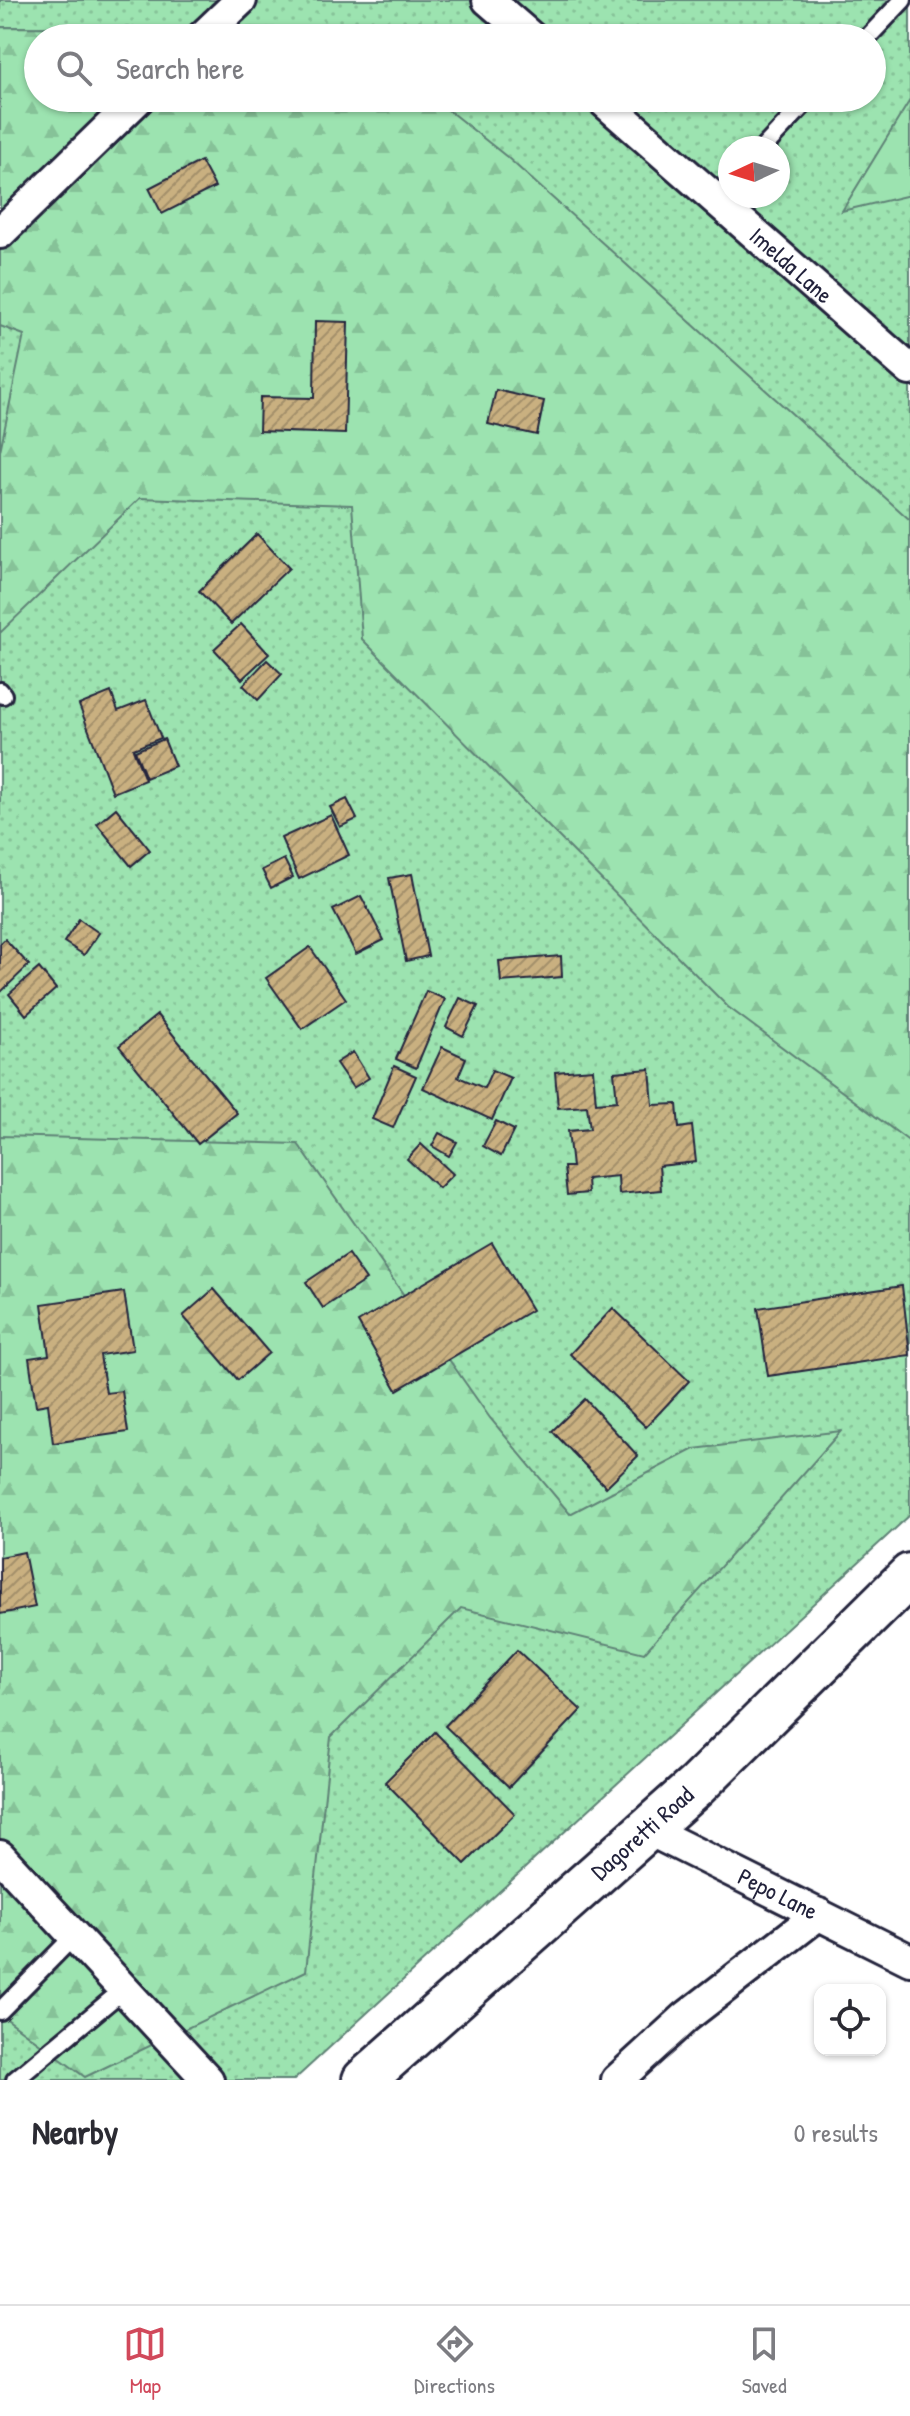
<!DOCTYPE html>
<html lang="en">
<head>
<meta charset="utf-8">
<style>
	:root { --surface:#fff; --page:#f7f7f7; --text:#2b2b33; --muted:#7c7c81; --line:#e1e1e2; --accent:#d1495b }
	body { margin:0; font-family:"Patrick Hand",sans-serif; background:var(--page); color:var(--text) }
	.controls { position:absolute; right:24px; bottom:24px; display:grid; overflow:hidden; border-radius:16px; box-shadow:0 2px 6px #0004 }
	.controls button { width:72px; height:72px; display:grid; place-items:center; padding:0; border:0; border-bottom:2px solid var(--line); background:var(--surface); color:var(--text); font:40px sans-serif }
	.compass { position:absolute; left:718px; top:136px; width:72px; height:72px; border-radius:50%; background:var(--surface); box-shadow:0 2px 6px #0004; rotate:266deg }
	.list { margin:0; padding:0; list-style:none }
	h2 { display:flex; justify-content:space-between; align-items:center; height:104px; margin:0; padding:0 32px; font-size:34px }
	h2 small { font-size:26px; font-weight:400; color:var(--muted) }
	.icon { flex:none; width:44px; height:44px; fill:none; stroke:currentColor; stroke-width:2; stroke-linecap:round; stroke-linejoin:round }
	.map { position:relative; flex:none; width:910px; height:2080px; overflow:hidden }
	.search { position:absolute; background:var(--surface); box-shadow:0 2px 6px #0004; left:24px; right:24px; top:24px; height:88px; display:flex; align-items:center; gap:20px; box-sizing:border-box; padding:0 28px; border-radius:44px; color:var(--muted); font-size:30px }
	.sheet { height:224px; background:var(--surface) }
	nav { display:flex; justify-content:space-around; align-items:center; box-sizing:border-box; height:112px; border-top:2px solid var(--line); background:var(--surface); font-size:22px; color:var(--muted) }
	nav a { display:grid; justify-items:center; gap:4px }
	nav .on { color:var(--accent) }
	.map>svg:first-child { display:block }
	.grass { fill:url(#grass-dots); stroke:#5f8276; stroke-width:2; fill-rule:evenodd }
	.forest { fill:url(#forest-firs); stroke:#5f8276; stroke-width:2 }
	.building { fill:url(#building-hatch); stroke:#22223b; stroke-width:2 }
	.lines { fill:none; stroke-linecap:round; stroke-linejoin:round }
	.lane-casing { stroke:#22223b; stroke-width:22 }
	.street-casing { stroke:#22223b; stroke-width:36 }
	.secondary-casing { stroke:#22223b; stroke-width:48 }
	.lane { stroke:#fff; stroke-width:16 }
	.street { stroke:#fff; stroke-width:30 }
	.secondary { stroke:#fff; stroke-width:42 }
	.labels { text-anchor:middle; stroke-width:6; stroke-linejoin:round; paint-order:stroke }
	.street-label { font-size:24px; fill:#22223b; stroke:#fff }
</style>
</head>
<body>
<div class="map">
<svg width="910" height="2080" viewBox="0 0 910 2080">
	<defs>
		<pattern id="grass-dots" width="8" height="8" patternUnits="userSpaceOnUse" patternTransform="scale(2)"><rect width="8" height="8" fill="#9ce3b0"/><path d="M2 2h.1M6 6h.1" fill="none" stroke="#86c298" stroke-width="1.8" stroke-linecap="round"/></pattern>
		<pattern id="forest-firs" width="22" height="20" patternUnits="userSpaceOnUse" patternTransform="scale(2)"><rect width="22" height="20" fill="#9ce3b0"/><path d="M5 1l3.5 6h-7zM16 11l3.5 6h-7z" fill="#86c298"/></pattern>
		<pattern id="building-hatch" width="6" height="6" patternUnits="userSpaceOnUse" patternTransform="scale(2)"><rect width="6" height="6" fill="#c9b080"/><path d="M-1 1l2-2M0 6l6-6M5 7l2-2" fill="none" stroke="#a38f6a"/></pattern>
	</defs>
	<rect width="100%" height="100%" fill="#fff"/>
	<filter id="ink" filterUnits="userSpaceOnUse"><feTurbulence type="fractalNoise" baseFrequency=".0125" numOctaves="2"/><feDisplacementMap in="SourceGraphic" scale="16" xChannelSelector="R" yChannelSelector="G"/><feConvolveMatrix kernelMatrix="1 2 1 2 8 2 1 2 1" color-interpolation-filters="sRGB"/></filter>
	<g filter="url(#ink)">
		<path class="grass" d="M 0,0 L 910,0 L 910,1515 L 294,2080 L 0,2080 ZM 38,38 L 872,38 L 872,98 L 38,98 ZM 730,148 L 778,148 L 778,196 L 730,196 Z"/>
		<g class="forest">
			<path d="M 0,27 L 346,28 L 359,38 L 38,38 L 38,98 L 433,98 L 507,157 L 910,520 L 910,1142 L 728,1007 L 362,639 L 352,505 L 140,498 L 0,633 L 0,451 L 24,335 L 0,326 Z"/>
			<path d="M 910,100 L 910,195 L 842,211 Z"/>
			<path d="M 0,1136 L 298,1144 L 490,1418 L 570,1514 L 694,1449 L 841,1431 L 644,1653 L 461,1608 L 331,1737 L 306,1971 L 85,2077 L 0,2014 Z"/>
		</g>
		<g class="building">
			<path d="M 201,161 L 215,187 L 162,214 L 149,188 Z"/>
			<path d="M 315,321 L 348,322 L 345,434 L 259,431 L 260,397 L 314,398 Z"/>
			<path d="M 496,390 L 544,401 L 537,435 L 488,424 Z"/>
			<path d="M 257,534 L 289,568 L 231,624 L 199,591 Z"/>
			<path d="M 241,624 L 269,654 L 242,679 L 214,649 Z"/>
			<path d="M 267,660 L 282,674 L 258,700 L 243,685 Z"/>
			<path d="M 111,692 L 118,711 L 146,700 L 161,738 L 133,749 L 145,780 L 113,793 L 79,705 Z"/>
			<path d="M 164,739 L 175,766 L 146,778 L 135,751 Z"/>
			<path d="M 347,799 L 357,819 L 340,827 L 330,807 Z"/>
			<path d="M 116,808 L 150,850 L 131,866 L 97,824 Z"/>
			<path d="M 331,815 L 349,855 L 299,879 L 281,838 Z"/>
			<path d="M 284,859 L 293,877 L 271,888 L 262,870 Z"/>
			<path d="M 412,874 L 428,956 L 406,961 L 389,878 Z"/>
			<path d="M 361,896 L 384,940 L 356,954 L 333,910 Z"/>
			<path d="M 79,919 L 99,933 L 84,955 L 64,942 Z"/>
			<path d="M 5,939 L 29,965 L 0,993 L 0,944 Z"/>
			<path d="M 310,947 L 346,999 L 302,1029 L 266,978 Z"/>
			<path d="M 561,956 L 562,977 L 501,982 L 499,961 Z"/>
			<path d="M 39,968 L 56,989 L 26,1015 L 9,994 Z"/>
			<path d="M 426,991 L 445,999 L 416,1068 L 396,1059 Z"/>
			<path d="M 460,998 L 478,1006 L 463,1036 L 446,1027 Z"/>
			<path d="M 157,1015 L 237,1113 L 198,1144 L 119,1046 Z"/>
			<path d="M 442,1047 L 466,1058 L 458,1077 L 484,1088 L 492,1070 L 511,1078 L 492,1120 L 423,1088 Z"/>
			<path d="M 353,1052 L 369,1078 L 353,1088 L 336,1063 Z"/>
			<path d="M 394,1066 L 416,1076 L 393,1128 L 372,1119 Z"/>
			<path d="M 593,1069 L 596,1103 L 617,1101 L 614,1072 L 650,1069 L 653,1105 L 677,1104 L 679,1128 L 692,1126 L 696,1162 L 659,1166 L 661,1190 L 619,1194 L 618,1176 L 587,1179 L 588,1193 L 567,1195 L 564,1167 L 572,1167 L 568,1131 L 590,1129 L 587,1106 L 558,1108 L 555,1072 Z"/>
			<path d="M 496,1121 L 514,1130 L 501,1156 L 483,1146 Z"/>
			<path d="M 439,1133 L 457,1142 L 449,1156 L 432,1146 Z"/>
			<path d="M 421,1144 L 453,1174 L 439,1188 L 407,1159 Z"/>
			<path d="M 492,1243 L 532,1310 L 397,1390 L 358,1322 Z"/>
			<path d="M 348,1254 L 366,1280 L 323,1308 L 306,1282 Z"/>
			<path d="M 902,1286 L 910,1355 L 768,1376 L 758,1308 Z"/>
			<path d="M 214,1289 L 269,1353 L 238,1380 L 183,1316 Z"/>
			<path d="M 124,1292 L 133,1350 L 100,1355 L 106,1393 L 122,1391 L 128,1432 L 53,1443 L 48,1404 L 36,1406 L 29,1358 L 49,1355 L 42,1304 Z"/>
			<path d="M 613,1308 L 689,1381 L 646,1427 L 570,1354 Z"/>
			<path d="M 585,1399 L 638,1456 L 606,1487 L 552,1431 Z"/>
			<path d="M 24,1552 L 35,1607 L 0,1614 L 0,1557 Z"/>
			<path d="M 517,1650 L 581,1710 L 509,1787 L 445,1726 Z"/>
			<path d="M 435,1732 L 515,1814 L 465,1864 L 385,1782 Z"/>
		</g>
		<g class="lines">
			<g class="lane-casing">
				<g id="lane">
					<path d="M 867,38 L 903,0"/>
					<path d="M 763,148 L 810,98"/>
					<path d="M 715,198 L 730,182"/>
					<path d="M 0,691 L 3,695"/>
					<path d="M 0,2011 L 74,1936"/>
					<path d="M 15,2080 L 124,1989"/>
				</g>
			</g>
			<g class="street-casing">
				<g id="street">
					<path d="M 488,0 L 532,38"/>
					<path d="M 201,38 L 241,0"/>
					<path id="s1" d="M 600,98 L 910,370"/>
					<path d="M 0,233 L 139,98"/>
					<path id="s2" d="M 647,1829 L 910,1960"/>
					<path d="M 0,1856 L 208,2080"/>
					<path d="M 617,2080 L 686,2017 L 819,1914"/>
				</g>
			</g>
			<g class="secondary-casing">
				<g id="secondary">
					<path id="s3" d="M 364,2080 L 696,1786 L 910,1575"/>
				</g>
			</g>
			<use href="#lane" class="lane"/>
			<use href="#street" class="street"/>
			<use href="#secondary" class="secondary"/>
		</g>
	</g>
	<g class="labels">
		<g class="street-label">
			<text dy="8" stroke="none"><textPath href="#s1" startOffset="254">Imelda Lane</textPath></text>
			<text dy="8" stroke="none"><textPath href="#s3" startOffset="372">Dagoretti Road</textPath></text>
			<text dy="8" stroke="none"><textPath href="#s2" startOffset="146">Pepo Lane</textPath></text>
		</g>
	</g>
</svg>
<div class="controls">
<button><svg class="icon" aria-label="locate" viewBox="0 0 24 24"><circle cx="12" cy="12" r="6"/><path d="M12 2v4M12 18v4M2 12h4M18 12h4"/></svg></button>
</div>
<svg class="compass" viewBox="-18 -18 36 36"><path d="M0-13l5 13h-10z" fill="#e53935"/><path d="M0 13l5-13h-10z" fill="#7c7c81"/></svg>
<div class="search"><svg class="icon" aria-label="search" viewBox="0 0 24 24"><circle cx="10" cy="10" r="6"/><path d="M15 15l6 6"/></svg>Search here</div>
</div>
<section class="sheet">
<h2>Nearby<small>0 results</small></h2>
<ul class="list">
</ul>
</section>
<nav>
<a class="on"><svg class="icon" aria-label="map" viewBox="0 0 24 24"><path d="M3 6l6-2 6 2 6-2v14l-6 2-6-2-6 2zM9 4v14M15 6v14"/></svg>Map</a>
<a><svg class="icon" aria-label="directions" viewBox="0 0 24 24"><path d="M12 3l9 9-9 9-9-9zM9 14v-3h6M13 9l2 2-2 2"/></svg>Directions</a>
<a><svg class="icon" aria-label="saved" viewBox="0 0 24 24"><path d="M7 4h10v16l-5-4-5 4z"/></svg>Saved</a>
</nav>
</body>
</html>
